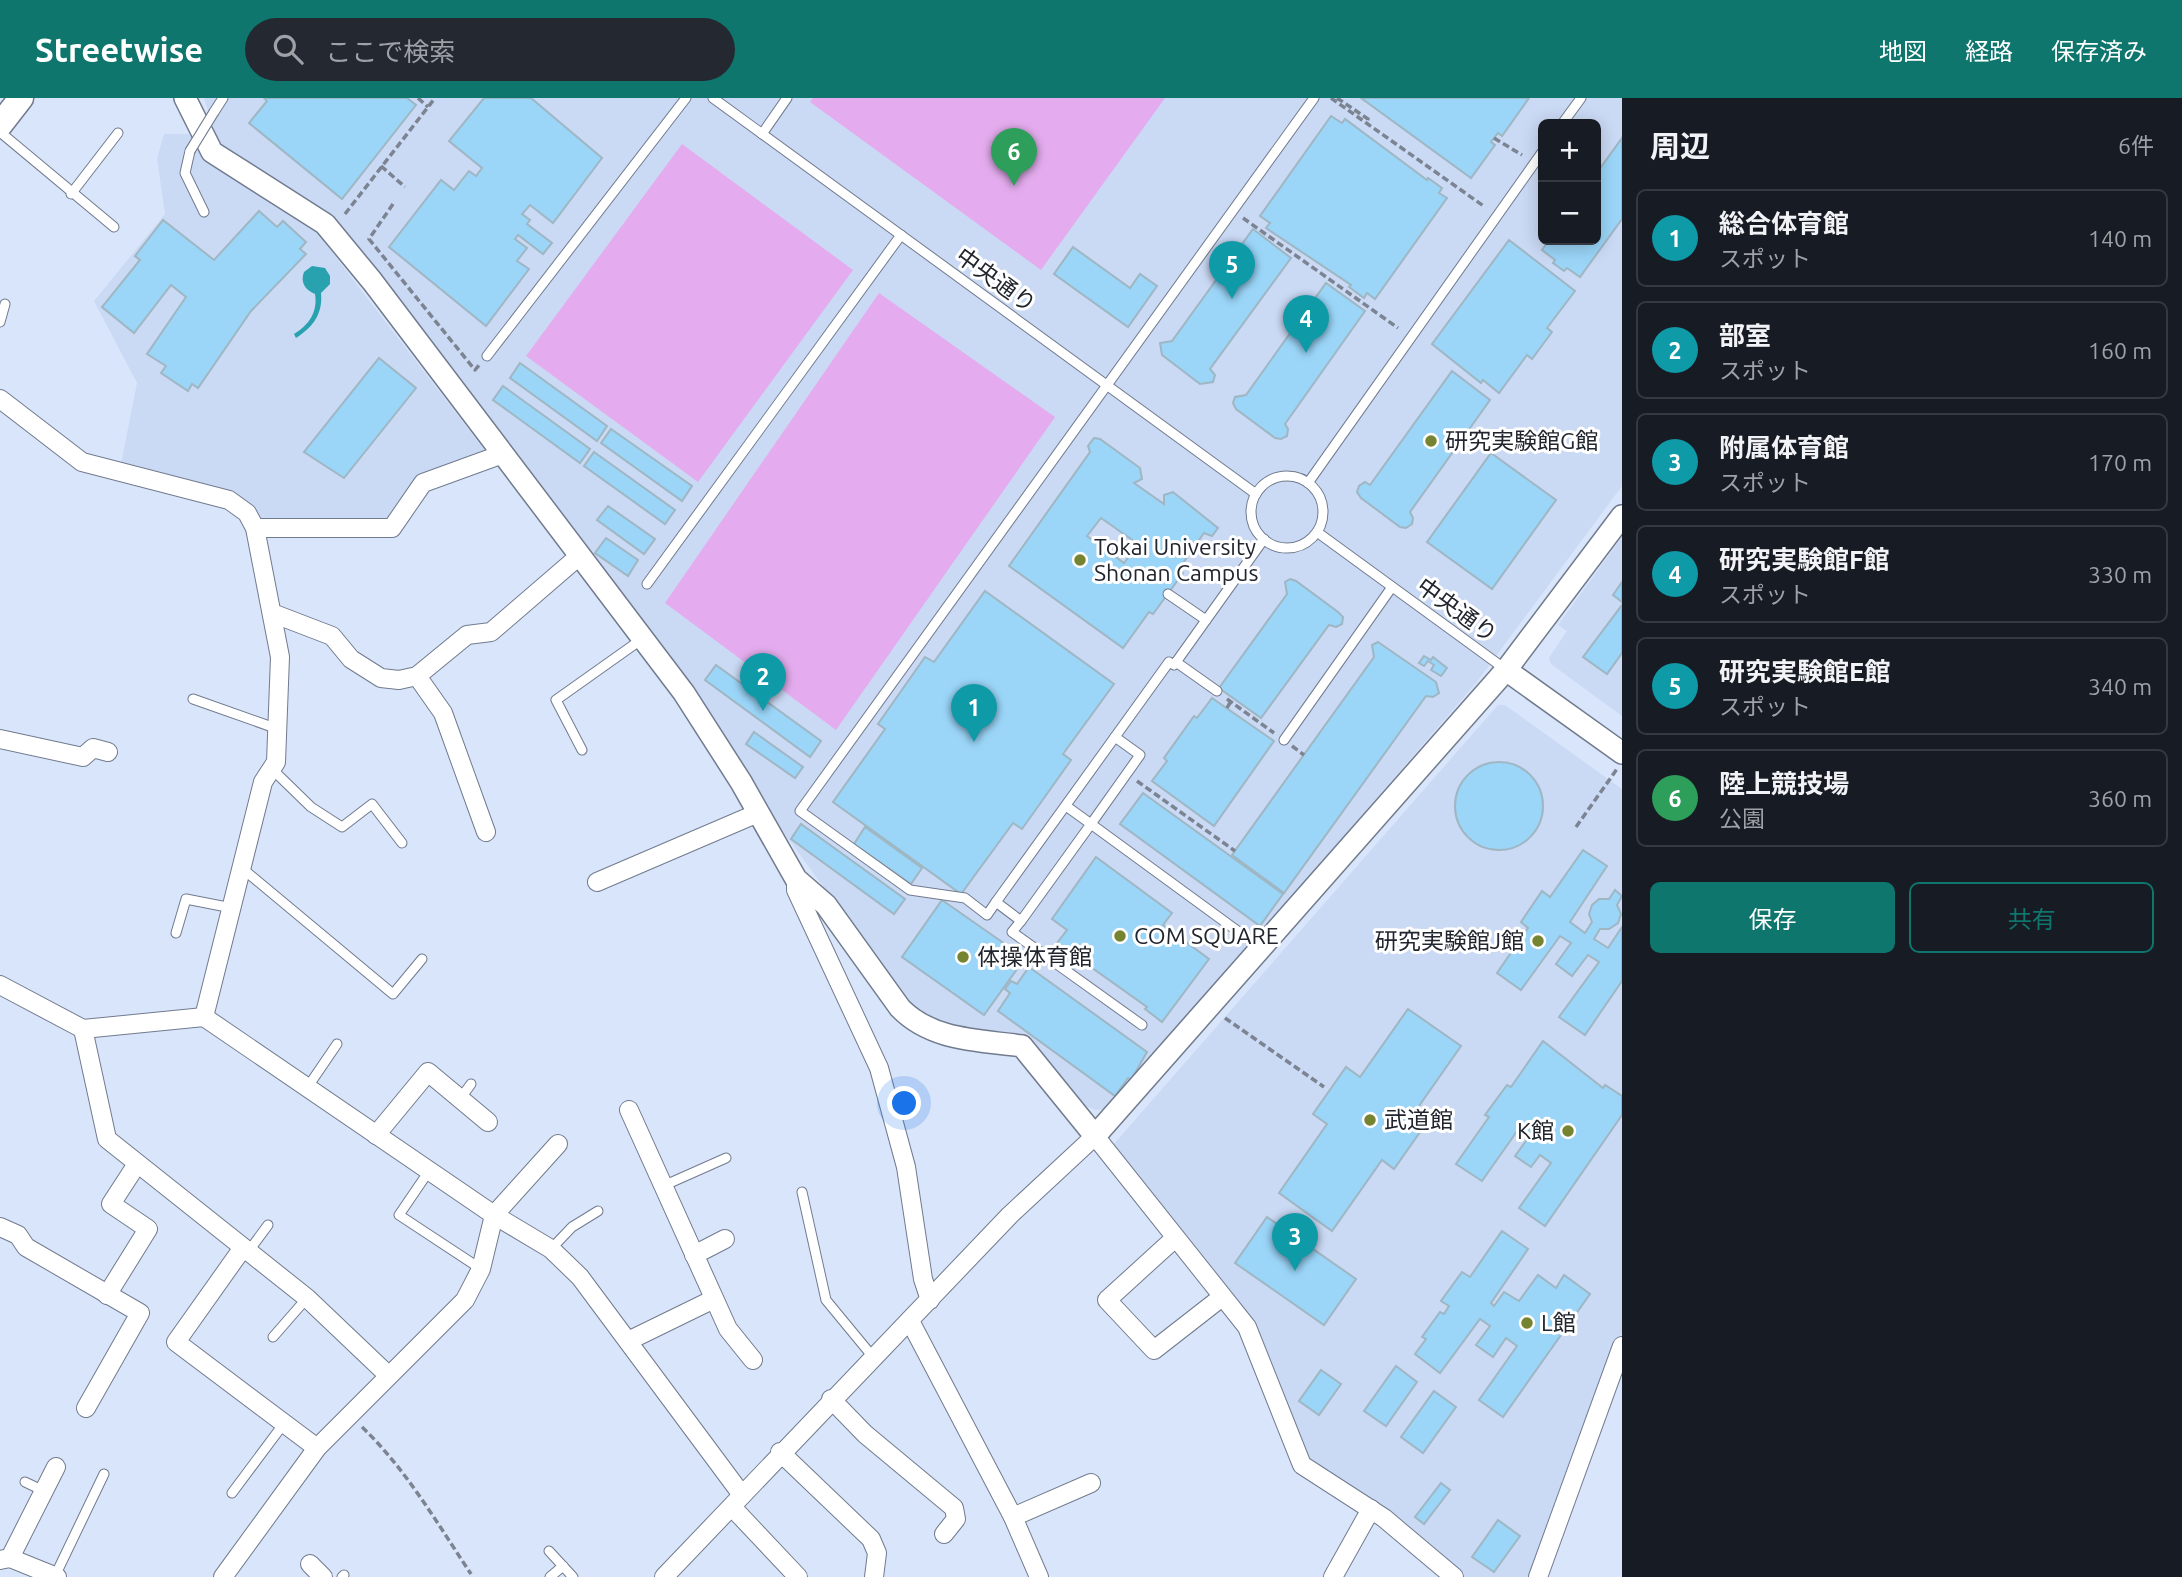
<!DOCTYPE html>
<html lang="ja">
<head>
<meta charset="utf-8">
<style>
	:root { --surface:#171b24; --page:#242831; --text:#f1f3f6; --muted:#9ea1a6; --line:#363941; --accent:#0f766e }
	body { margin:0; font-family:Ubuntu,"Noto Sans JP",sans-serif; background:var(--page); color:var(--text) }
	.controls { position:absolute; right:21px; top:21px; display:grid; overflow:hidden; border-radius:10px; box-shadow:0 4px 18px #0003 }
	.controls button { width:63px; height:63px; display:grid; place-items:center; padding:0; border:0; border-bottom:2px solid var(--line); background:var(--surface); color:var(--text); font:35px sans-serif }
	.you { position:absolute; left:905px; top:1006px; width:24px; height:24px; margin:-18px; border:5px solid #fff; border-radius:50%; background:#1a73e8; box-shadow:0 0 0 10px #1a73e833 }
	.badge { display:grid; place-items:center; width:46px; height:46px; border-radius:50%; background:var(--accent); color:#fff; font-size:23px; font-weight:700 }
	.pin { position:absolute; translate:-50% -58px; filter:drop-shadow(0 2px 4px #0008) }
	.pin::after { content:''; position:absolute; top:37px; width:24px; height:21px; background:inherit; clip-path:polygon(0 0,100% 0,50% 100%) }
	.list { margin:0; padding:0; list-style:none }
	h2 { display:flex; justify-content:space-between; align-items:center; height:91px; margin:0; padding:0 28px; font-size:30px }
	h2 small { font-size:23px; font-weight:400; color:var(--muted) }
	.list li { display:grid; grid-template-columns:46px 1fr auto; gap:21px; align-items:center; box-sizing:border-box; height:98px; margin:0 14px 14px; padding:0 14px; border:2px solid var(--line); border-radius:10px }
	.list b { display:block; font-size:26px; white-space:nowrap }
	.list p { margin:0; font-size:23px; white-space:nowrap; color:var(--muted) }
	.list em { font-size:23px; font-style:normal; color:var(--muted) }
	.actions { display:flex; gap:14px; padding:21px 28px }
	.actions a { flex:1; padding:16px 0; border:2px solid var(--accent); border-radius:10px; text-align:center; font-size:24px; color:var(--accent) }
	.actions .main { background:var(--accent); color:#fff }
	.icon { flex:none; width:38px; height:38px; fill:none; stroke:currentColor; stroke-width:2; stroke-linecap:round; stroke-linejoin:round }
	.map { position:relative; flex:none; width:1622px; height:1479px; overflow:hidden }
	header { display:flex; align-items:center; gap:42px; box-sizing:border-box; height:98px; padding:0 35px; background:var(--accent); color:#fff }
	header strong { font-size:33px }
	nav { display:flex; gap:38px; margin-inline-start:auto; font-size:24px }
	.search { width:490px; height:63px; background:var(--page); display:flex; align-items:center; gap:18px; box-sizing:border-box; padding:0 24px; border-radius:38px; color:var(--muted); font-size:26px }
	main { display:flex }
	aside { flex:1; background:var(--surface) }
	.map>svg:first-child { display:block }
	.built { fill:#cad9f4; fill-rule:evenodd }
	.green { fill:#e4acee }
	.water { fill:#27a2ae }
	.building { fill:#9bd6f9; stroke:#9fb6c3; stroke-width:2; fill-rule:evenodd }
	.lines { fill:none; stroke-linecap:round; stroke-linejoin:round }
	.service-casing { stroke:#717b8e; stroke-width:11 }
	.minor-casing { stroke:#717b8e; stroke-width:20 }
	.tertiary-casing { stroke:#717b8e; stroke-width:24 }
	.secondary-casing { stroke:#717b8e; stroke-width:27 }
	.path { stroke:#7c8492; stroke-width:3.5; stroke-dasharray:7 3.5; stroke-linecap:butt }
	.service { stroke:#fff; stroke-width:9 }
	.minor { stroke:#fff; stroke-width:18 }
	.tertiary { stroke:#fff; stroke-width:21 }
	.secondary { stroke:#fff; stroke-width:24 }
	.service-bridge-casing { stroke:#717b8e; stroke-width:11; stroke-linecap:butt }
	.service-bridge { stroke:#fff; stroke-width:9 }
	.poi-dot { fill:#768432; stroke:#fff; stroke-width:2.5 }
	.labels { text-anchor:middle; stroke-width:6; stroke-linejoin:round; paint-order:stroke }
	.street-label { font-size:23px; fill:#21252d; stroke:#fff }
	.poi-label { font-size:23px; fill:#21252d; stroke:#fff; text-anchor:start }
</style>
</head>
<body>
<header>
<strong>Streetwise</strong>
<div class="search"><svg class="icon" aria-label="search" viewBox="0 0 24 24"><circle cx="10" cy="10" r="6"/><path d="M15 15l6 6"/></svg>ここで検索</div>
<nav><a>地図</a><a>経路</a><a>保存済み</a></nav>
</header>
<main>
<div class="map">
<svg width="1622" height="1479" viewBox="0 0 1622 1479">
	<rect width="100%" height="100%" fill="#d9e5fa"/>
	<g class="built">
		<path d="M 204,0 L 1622,0 L 1622,388 L 1476,585 L 1108,1011 L 1095,1012 L 1084,1007 L 1027,944 L 943,928 L 924,919 L 907,903 L 776,724 L 691,590 L 507,352 L 377,171 L 330,117 L 219,46 ZM 1543,26 L 1596,26 L 1596,142 L 1543,142 Z"/>
		<path d="M 164,36 L 189,36 L 203,62 L 318,136 L 489,358 L 437,374 L 398,428 L 282,439 L 259,419 L 120,371 L 137,285 L 94,203 L 165,116 L 157,60 Z"/>
		<path d="M 1622,439 L 1622,618 L 1551,566 L 1549,560 L 1567,533 L 1558,527 Z"/>
		<path d="M 1498,607 L 1505,607 L 1622,691 L 1622,1234 L 1533,1479 L 1459,1479 L 1371,1401 L 1312,1367 L 1251,1223 L 1113,1047 Z"/>
	</g>
	<g class="green">
		<path d="M 813,0 L 1165,0 L 1041,172 L 810,4 Z"/>
		<path d="M 682,46 L 853,172 L 698,384 L 526,258 Z"/>
		<path d="M 879,195 L 1055,319 L 836,632 L 665,505 Z"/>
	</g>
	<path class="water" d="M 312,168 L 325,170 L 330,178 L 330,186 L 321,195 C 323,216 313,229 296,240 L 294,236 C 309,227 318,214 315,196 C 305,192 300,184 304,174 Z"/>
	<g class="building">
		<path d="M 264,0 L 407,0 L 416,7 L 342,101 L 249,25 L 267,3 Z"/>
		<path d="M 484,0 L 531,0 L 602,60 L 553,125 L 530,107 L 522,116 L 530,122 L 527,126 L 552,145 L 543,156 L 518,137 L 515,141 L 527,150 L 517,163 L 529,171 L 486,228 L 389,149 L 441,82 L 454,92 L 469,73 L 476,78 L 482,70 L 449,43 Z"/>
		<path d="M 1361,0 L 1529,0 L 1502,38 L 1498,35 L 1494,40 L 1491,44 L 1495,47 L 1471,80 Z"/>
		<path d="M 1331,18 L 1342,25 L 1345,21 L 1427,82 L 1428,80 L 1442,90 L 1439,95 L 1447,100 L 1375,201 L 1367,195 L 1364,200 L 1349,189 L 1351,187 L 1266,130 L 1270,125 L 1260,118 Z"/>
		<path d="M 1622,40 L 1622,121 L 1580,179 L 1567,170 L 1564,173 L 1553,165 L 1555,162 L 1542,152 L 1549,142 L 1596,142 L 1596,76 Z"/>
		<path d="M 259,113 L 277,129 L 283,123 L 306,144 L 300,151 L 306,156 L 251,213 L 198,290 L 192,286 L 188,293 L 161,275 L 166,268 L 147,256 L 186,199 L 171,187 L 134,235 L 102,209 L 140,162 L 135,158 L 163,122 L 214,162 Z"/>
		<path d="M 1253,131 L 1291,160 L 1210,271 L 1215,277 L 1213,284 L 1200,286 L 1162,257 L 1160,245 L 1172,243 Z"/>
		<path d="M 1509,142 L 1575,193 L 1547,230 L 1552,234 L 1532,261 L 1527,257 L 1499,295 L 1483,282 L 1481,285 L 1432,246 Z"/>
		<path d="M 1073,149 L 1130,190 L 1140,176 L 1157,188 L 1128,229 L 1054,176 Z"/>
		<path d="M 1326,185 L 1365,213 L 1285,326 L 1288,331 L 1287,338 L 1281,341 L 1275,340 L 1236,311 L 1233,305 L 1235,299 L 1246,297 Z"/>
		<path d="M 379,260 L 416,290 L 344,380 L 304,354 Z"/>
		<path d="M 520,265 L 607,328 L 597,343 L 510,280 Z"/>
		<path d="M 1452,273 L 1490,302 L 1410,414 L 1413,420 L 1412,426 L 1406,430 L 1400,429 L 1361,400 L 1357,394 L 1359,388 L 1365,384 L 1370,387 Z"/>
		<path d="M 503,288 L 590,351 L 580,365 L 493,302 Z"/>
		<path d="M 611,331 L 692,388 L 682,403 L 601,345 Z"/>
		<path d="M 1094,340 L 1100,341 L 1140,370 L 1142,381 L 1134,385 L 1164,406 L 1164,397 L 1173,394 L 1218,430 L 1212,438 L 1204,435 L 1179,471 L 1183,475 L 1153,516 L 1149,514 L 1123,550 L 1009,468 L 1090,354 L 1088,348 ZM 1101,420 L 1138,446 L 1124,465 L 1087,438 Z"/>
		<path d="M 594,354 L 675,412 L 665,426 L 584,368 Z"/>
		<path d="M 1491,355 L 1556,402 L 1492,491 L 1427,444 Z"/>
		<path d="M 608,408 L 655,441 L 644,456 L 597,422 Z"/>
		<path d="M 606,440 L 638,462 L 628,478 L 595,455 Z"/>
		<path d="M 1290,481 L 1296,483 L 1338,514 L 1343,519 L 1342,526 L 1336,529 L 1329,527 L 1261,620 L 1219,590 L 1287,496 L 1285,484 Z"/>
		<path d="M 1622,484 L 1622,504 L 1613,497 Z"/>
		<path d="M 985,493 L 1114,586 L 1063,656 L 1071,662 L 1022,731 L 1013,725 L 961,796 L 833,704 L 885,631 L 878,626 L 925,559 L 934,564 Z"/>
		<path d="M 1622,507 L 1622,555 L 1607,576 L 1583,559 Z"/>
		<path d="M 1378,544 L 1436,584 L 1439,595 L 1433,599 L 1426,598 L 1284,795 L 1232,757 L 1374,559 L 1372,547 Z"/>
		<path d="M 1424,558 L 1431,562 L 1433,559 L 1447,570 L 1441,578 L 1431,572 L 1434,567 L 1428,563 L 1424,568 L 1419,565 Z"/>
		<path d="M 716,567 L 821,643 L 810,659 L 705,582 Z"/>
		<path d="M 1212,600 L 1274,643 L 1214,728 L 1152,683 L 1167,663 L 1164,660 L 1194,618 L 1197,620 Z"/>
		<path d="M 754,634 L 803,669 L 795,680 L 746,646 Z"/>
		<circle cx="1499" cy="708" r="44"/>
		<path d="M 1143,695 L 1283,796 L 1260,828 L 1120,726 Z"/>
		<path d="M 801,726 L 905,801 L 894,816 L 791,741 Z"/>
		<path d="M 865,729 L 922,770 L 911,786 L 854,746 Z"/>
		<path d="M 1583,752 L 1607,768 L 1570,824 L 1585,835 L 1592,824 L 1589,816 L 1592,807 L 1599,801 L 1609,801 L 1615,792 L 1622,798 L 1617,807 L 1621,816 L 1618,825 L 1609,831 L 1600,831 L 1594,841 L 1608,850 L 1622,829 L 1622,883 L 1585,937 L 1559,919 L 1599,864 L 1588,857 L 1572,878 L 1556,866 L 1571,845 L 1560,838 L 1521,892 L 1497,875 L 1528,830 L 1521,824 L 1542,793 L 1550,799 Z"/>
		<path d="M 1096,759 L 1172,815 L 1163,827 L 1209,861 L 1162,924 L 1145,911 L 1147,909 L 1057,845 L 1067,832 L 1052,821 Z"/>
		<path d="M 942,802 L 1025,860 L 984,917 L 902,859 Z"/>
		<path d="M 1029,869 L 1147,954 L 1131,982 L 1128,980 L 1115,998 L 998,913 L 1010,895 L 1005,891 L 1011,883 L 1017,886 Z"/>
		<path d="M 1408,911 L 1461,948 L 1412,1018 L 1425,1027 L 1394,1071 L 1382,1062 L 1332,1133 L 1279,1095 L 1327,1026 L 1313,1016 L 1346,969 L 1360,979 Z"/>
		<path d="M 1543,943 L 1603,990 L 1605,987 L 1622,998 L 1622,1017 L 1545,1128 L 1519,1110 L 1551,1065 L 1540,1057 L 1531,1069 L 1515,1058 L 1531,1036 L 1520,1029 L 1482,1083 L 1456,1066 L 1489,1019 L 1485,1017 L 1507,987 L 1511,989 Z"/>
		<path d="M 1267,1119 L 1356,1181 L 1324,1227 L 1235,1165 Z"/>
		<path d="M 1502,1133 L 1528,1151 L 1491,1205 L 1494,1208 L 1504,1194 L 1519,1203 L 1538,1177 L 1556,1190 L 1564,1177 L 1590,1196 L 1503,1319 L 1479,1302 L 1517,1248 L 1506,1240 L 1493,1259 L 1476,1247 L 1490,1228 L 1480,1221 L 1440,1275 L 1415,1256 L 1426,1241 L 1422,1239 L 1440,1214 L 1444,1216 L 1449,1208 L 1441,1203 L 1462,1174 L 1470,1179 Z"/>
		<path d="M 1396,1268 L 1417,1284 L 1386,1328 L 1364,1313 Z"/>
		<path d="M 1321,1272 L 1341,1286 L 1319,1317 L 1299,1303 Z"/>
		<path d="M 1434,1293 L 1456,1309 L 1423,1355 L 1401,1339 Z"/>
		<path d="M 1441,1385 L 1450,1392 L 1424,1426 L 1415,1419 Z"/>
		<path d="M 1498,1422 L 1520,1438 L 1494,1474 L 1472,1459 Z"/>
	</g>
	<g class="lines">
		<g class="service-casing">
			<g id="service">
				<path d="M 713,0 L 1256,396"/>
				<path d="M 214,14 L 223,0"/>
				<path d="M 1562,26 L 1581,0"/>
				<path d="M 0,34 L 114,129"/>
				<path d="M 762,36 L 787,0"/>
				<path d="M 190,53 L 185,75 L 204,114"/>
				<path d="M 71,96 L 118,35"/>
				<path d="M 0,224 L 5,206"/>
				<path d="M 487,258 L 686,0"/>
				<circle cx="1287" cy="414" r="36"/>
				<path d="M 1308,385 L 1543,53"/>
				<path d="M 1317,434 L 1505,571"/>
				<path d="M 647,486 L 901,137"/>
				<path d="M 1168,496 L 1206,522"/>
				<path d="M 1176,564 L 1217,593"/>
				<path d="M 193,601 L 275,630"/>
				<path d="M 1115,639 L 1140,657 L 1091,726 L 1247,840"/>
				<path d="M 1284,642 L 1392,489"/>
				<path d="M 582,652 L 556,602 L 642,541"/>
				<path d="M 273,672 L 311,709 L 342,729 L 372,706 L 402,745"/>
				<path d="M 1066,708 L 1091,726 L 1021,823 L 996,804 L 1169,564 L 1174,567 L 1264,441"/>
				<path d="M 243,771 L 393,896 L 422,861"/>
				<path d="M 996,804 L 987,817 L 965,800 L 910,792 L 800,713 L 1314,0"/>
				<path d="M 1021,823 L 1012,834 L 1142,927"/>
				<path d="M 176,835 L 186,801 L 232,810"/>
				<path d="M 307,990 L 337,946"/>
				<path d="M 460,1001 L 471,986"/>
				<path d="M 429,1073 L 399,1117 L 481,1171"/>
				<path d="M 663,1088 L 726,1060"/>
				<path d="M 802,1094 L 826,1202 L 873,1259"/>
				<path d="M 551,1151 L 572,1129 L 598,1113"/>
				<path d="M 248,1154 L 268,1127"/>
				<path d="M 273,1239 L 307,1200"/>
				<path d="M 25,1384 L 44,1393"/>
				<path d="M 232,1395 L 285,1324"/>
				<path d="M 549,1453 L 573,1479"/>
				<path d="M 55,1478 L 104,1376"/>
				<path d="M 342,1479 L 344,1477"/>
				<path d="M 550,1479 L 563,1468"/>
			</g>
		</g>
		<g class="minor-casing">
			<g id="minor">
				<path d="M 0,301 L 82,364 L 229,402 L 247,415 L 255,430 L 280,559 L 276,664 L 263,684 L 204,919"/>
				<path d="M 255,430 L 392,430 L 423,385 L 500,357"/>
				<path d="M 272,515 L 332,538 L 351,561 L 381,580 L 399,582 L 417,578 L 467,537 L 491,534 L 578,459"/>
				<path d="M 417,578 L 443,615 L 486,734"/>
				<path d="M 0,641 L 83,659 L 93,650 L 108,654"/>
				<path d="M 796,781 L 796,792 L 879,970 L 906,1069 L 923,1181 L 930,1202"/>
				<path d="M 597,784 L 758,715"/>
				<path d="M 0,887 L 83,931 L 204,919 L 494,1117 L 551,1151 L 580,1179 L 742,1397"/>
				<path d="M 83,931 L 107,1041 L 307,1200 L 388,1277"/>
				<path d="M 629,1012 L 728,1231 L 753,1262"/>
				<path d="M 376,1037 L 428,974 L 488,1024"/>
				<path d="M 0,1129 L 18,1137 L 26,1149 L 140,1215 L 86,1310"/>
				<path d="M 1174,1141 L 1107,1202 L 1154,1252 L 1222,1199"/>
				<path d="M 242,1151 L 176,1244 L 317,1350"/>
				<path d="M 694,1157 L 725,1141"/>
				<path d="M 107,1197 L 148,1131 L 111,1106 L 137,1066"/>
				<path d="M 910,1223 L 1013,1419 L 1039,1479"/>
				<path d="M 628,1243 L 714,1201"/>
				<path d="M 831,1301 L 865,1336 L 954,1410 L 956,1421 L 944,1436"/>
				<path d="M 780,1354 L 871,1441 L 877,1455 L 874,1479"/>
				<path d="M 732,1409 L 798,1479"/>
				<path d="M 1013,1419 L 1091,1385"/>
				<path d="M 10,1460 L 56,1369"/>
				<path d="M 0,1462 L 10,1460 L 57,1479"/>
				<path d="M 310,1466 L 323,1479"/>
				<path d="M 223,1479 L 317,1350 L 465,1202 L 481,1171 L 494,1117 L 558,1046"/>
				<path d="M 664,1479 L 1010,1117 L 1095,1038 L 1247,1229 L 1302,1367 L 1384,1420 L 1454,1479"/>
				<path d="M 1333,1479 L 1371,1411"/>
				<path d="M 1538,1479 L 1622,1248"/>
			</g>
		</g>
		<g class="tertiary-casing">
			<g id="tertiary">
				<path d="M 185,0 L 212,54 L 325,126 L 372,183 L 684,595 L 741,684 L 796,781 L 826,807 L 900,910 C 932,943 979,942 1022,948 L 1095,1038 L 1506,572 L 1622,418"/>
				<path d="M 1506,572 L 1622,655"/>
			</g>
		</g>
		<g class="secondary-casing">
			<path id="secondary" d="M 0,27 L 21,0"/>
		</g>
		<g class="path">
			<path d="M 418,0 L 428,9"/>
			<path d="M 1331,0 L 1485,109"/>
			<path d="M 1337,0 L 1368,21 L 1366,25"/>
			<path d="M 1494,40 L 1522,57"/>
			<path d="M 381,68 L 405,89"/>
			<path d="M 393,106 L 369,141 L 475,272 L 480,266"/>
			<path d="M 345,116 L 435,0"/>
			<path d="M 1243,120 L 1398,230"/>
			<path d="M 1227,601 L 1274,635"/>
			<path d="M 1227,610 L 1231,603"/>
			<path d="M 1292,648 L 1304,657"/>
			<path d="M 1137,683 L 1235,753"/>
			<path d="M 1576,729 L 1617,671"/>
			<path d="M 1225,920 L 1324,989"/>
			<path d="M 362,1329 C 406,1371 437,1425 471,1476"/>
		</g>
		<use href="#service" class="service"/>
		<use href="#minor" class="minor"/>
		<use href="#tertiary" class="tertiary"/>
		<use href="#secondary" class="secondary"/>
		<g class="service-bridge-casing">
			<path id="service-bridge" d="M 190,53 L 214,14"/>
		</g>
		<use href="#service-bridge" class="service-bridge"/>
	</g>
	<g class="poi-dot">
		<circle cx="1431" cy="343" r="7"/>
		<circle cx="1080" cy="462" r="7"/>
		<circle cx="1120" cy="838" r="7"/>
		<circle cx="1538" cy="843" r="7"/>
		<circle cx="963" cy="859" r="7"/>
		<circle cx="1370" cy="1022" r="7"/>
		<circle cx="1568" cy="1033" r="7"/>
		<circle cx="1527" cy="1225" r="7"/>
	</g>
	<g class="labels">
		<g class="street-label">
			<text transform="translate(996 182) rotate(36)" y="8">中央通り</text>
			<text transform="translate(1457 512) rotate(36)" y="8">中央通り</text>
		</g>
		<g class="poi-label">
			<text x="1445" y="351">研究実験館G館</text>
			<text x="1094" y="457">Tokai University<tspan x="1094" dy="26">Shonan Campus</tspan></text>
			<text x="1134" y="846">COM SQUARE</text>
			<text x="1524" y="851" text-anchor="end">研究実験館J館</text>
			<text x="977" y="867">体操体育館</text>
			<text x="1384" y="1030">武道館</text>
			<text x="1554" y="1041" text-anchor="end">K館</text>
			<text x="1541" y="1233">L館</text>
		</g>
	</g>
</svg>
<div class="controls">
<button>+</button>
<button>−</button>
</div>
<div class="you"></div>
<div class="pin badge" style="left:974px;top:644px;background:#0f9aa8">1</div>
<div class="pin badge" style="left:763px;top:613px;background:#0f9aa8">2</div>
<div class="pin badge" style="left:1295px;top:1173px;background:#0f9aa8">3</div>
<div class="pin badge" style="left:1306px;top:255px;background:#0f9aa8">4</div>
<div class="pin badge" style="left:1232px;top:201px;background:#0f9aa8">5</div>
<div class="pin badge" style="left:1014px;top:88px;background:#2e9e5b">6</div>
</div>
<aside>
<h2>周辺<small>6件</small></h2>
<ul class="list">
<li><span class="badge" style="background:#0f9aa8">1</span><div><b>総合体育館</b><p>スポット</p></div><em>140 m</em></li>
<li><span class="badge" style="background:#0f9aa8">2</span><div><b>部室</b><p>スポット</p></div><em>160 m</em></li>
<li><span class="badge" style="background:#0f9aa8">3</span><div><b>附属体育館</b><p>スポット</p></div><em>170 m</em></li>
<li><span class="badge" style="background:#0f9aa8">4</span><div><b>研究実験館F館</b><p>スポット</p></div><em>330 m</em></li>
<li><span class="badge" style="background:#0f9aa8">5</span><div><b>研究実験館E館</b><p>スポット</p></div><em>340 m</em></li>
<li><span class="badge" style="background:#2e9e5b">6</span><div><b>陸上競技場</b><p>公園</p></div><em>360 m</em></li>
</ul>
<div class="actions"><a class="main">保存</a><a>共有</a></div>
</aside>
</main>
</body>
</html>
